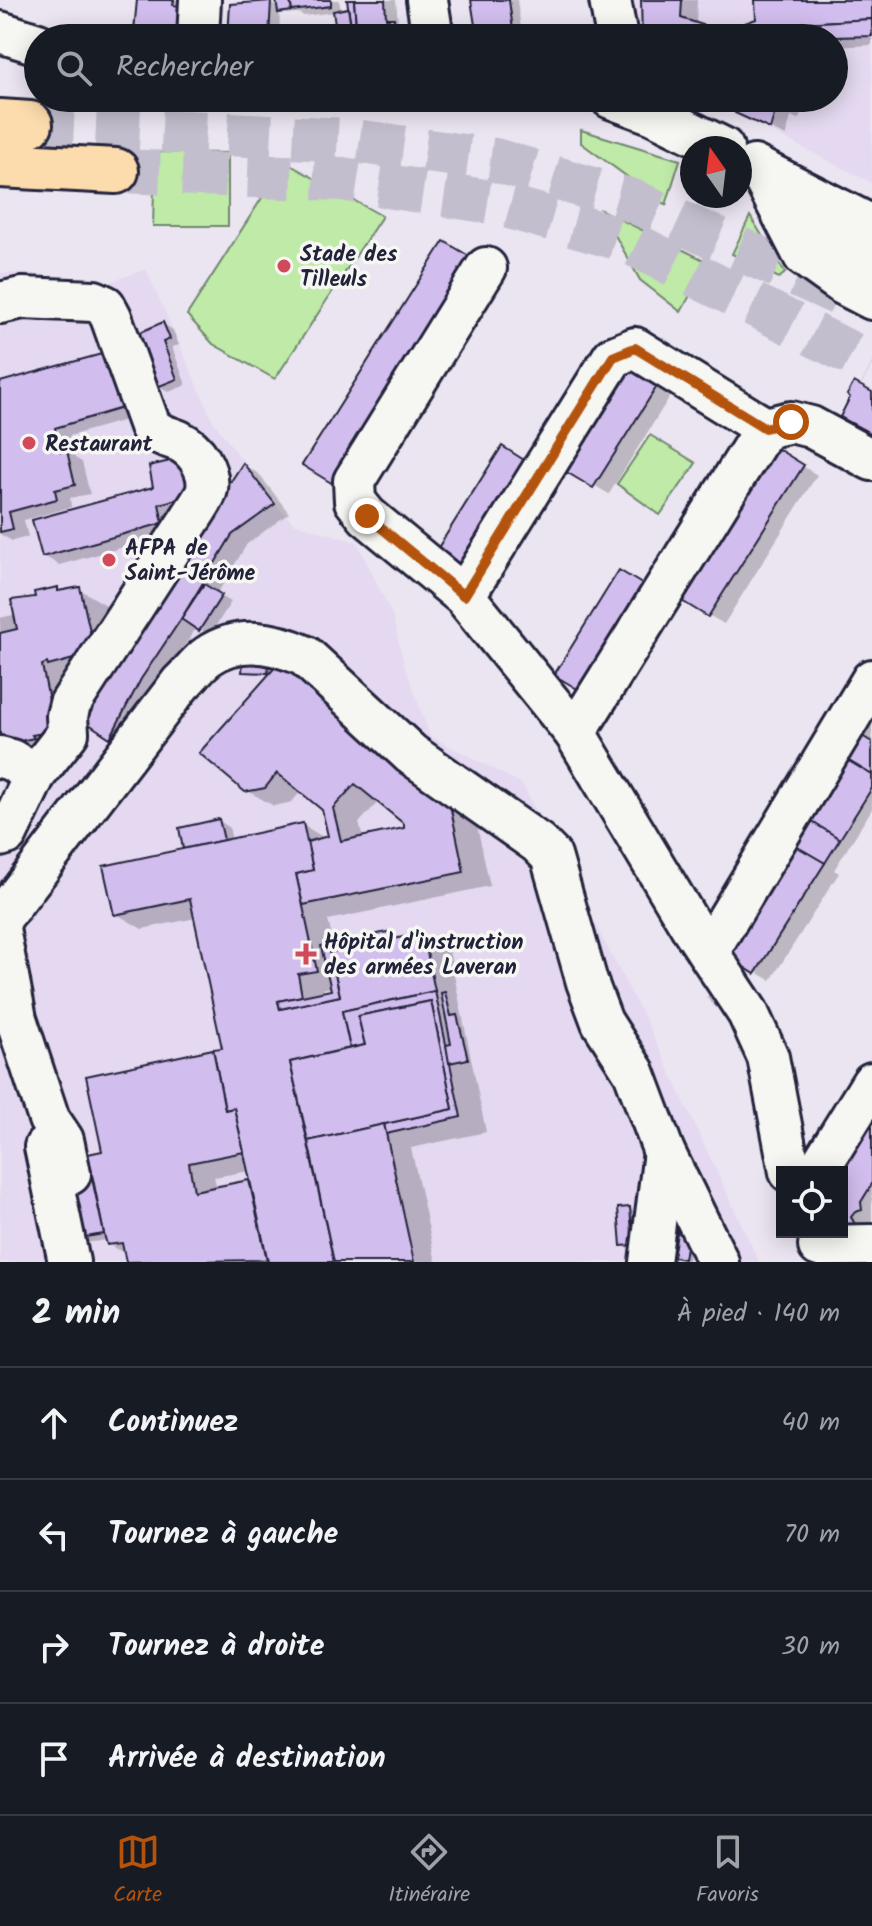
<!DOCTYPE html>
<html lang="fr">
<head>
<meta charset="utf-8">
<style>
	:root { --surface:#171b24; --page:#20242c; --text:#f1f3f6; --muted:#9ea1a6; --line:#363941; --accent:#b45309 }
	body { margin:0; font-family:Kalam,sans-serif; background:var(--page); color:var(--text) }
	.controls { position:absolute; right:24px; bottom:24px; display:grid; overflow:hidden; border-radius:0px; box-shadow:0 4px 20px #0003 }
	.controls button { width:72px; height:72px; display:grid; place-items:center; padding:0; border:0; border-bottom:2px solid var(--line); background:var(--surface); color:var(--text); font:40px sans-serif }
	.compass { position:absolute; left:680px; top:136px; width:72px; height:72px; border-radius:50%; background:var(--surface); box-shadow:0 4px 20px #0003; rotate:346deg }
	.stop { position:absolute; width:24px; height:24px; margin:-18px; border:6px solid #b45309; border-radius:50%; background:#fff }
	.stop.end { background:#b45309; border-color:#fff; box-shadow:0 2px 8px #0008 }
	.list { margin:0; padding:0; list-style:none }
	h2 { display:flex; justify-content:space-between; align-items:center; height:104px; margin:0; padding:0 32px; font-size:34px }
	h2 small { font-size:26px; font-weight:400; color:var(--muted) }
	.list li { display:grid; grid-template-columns:52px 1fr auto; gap:24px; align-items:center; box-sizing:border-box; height:112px; padding:0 32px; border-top:2px solid var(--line) }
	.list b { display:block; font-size:30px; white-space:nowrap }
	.list em { font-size:26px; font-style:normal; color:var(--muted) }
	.icon { flex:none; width:44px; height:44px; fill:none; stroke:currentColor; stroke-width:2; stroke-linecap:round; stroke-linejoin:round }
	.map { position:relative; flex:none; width:872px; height:1262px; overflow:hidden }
	.search { position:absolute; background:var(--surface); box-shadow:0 4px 20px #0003; left:24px; right:24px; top:24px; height:88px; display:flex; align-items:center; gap:20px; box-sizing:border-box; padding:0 28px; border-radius:44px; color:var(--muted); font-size:30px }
	.sheet { height:552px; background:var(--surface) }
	nav { display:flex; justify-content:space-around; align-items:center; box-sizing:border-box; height:112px; border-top:2px solid var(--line); background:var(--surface); font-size:22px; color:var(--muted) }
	nav a { display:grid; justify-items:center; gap:4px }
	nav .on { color:var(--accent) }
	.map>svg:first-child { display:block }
	.built { fill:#e4d9f0 }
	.green { fill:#bfeaa7; stroke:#708671; stroke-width:2 }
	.shadow { fill:#0003; fill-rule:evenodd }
	.building { fill:#d2beee; stroke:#22223b; stroke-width:2; fill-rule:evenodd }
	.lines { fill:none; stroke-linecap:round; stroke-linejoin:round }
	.highway-tunnel { stroke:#c3becd; stroke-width:44; stroke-dasharray:44 22; stroke-linecap:butt }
	.minor-casing { stroke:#22223b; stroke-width:46 }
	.highway-casing { stroke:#22223b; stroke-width:50 }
	.minor { stroke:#f6f6f2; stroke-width:40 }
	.highway { stroke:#fcdcac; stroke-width:44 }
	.route { stroke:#b45309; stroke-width:10 }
	.poi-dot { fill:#d1495b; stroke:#f6f6f2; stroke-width:3 }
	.labels { text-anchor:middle; stroke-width:7; stroke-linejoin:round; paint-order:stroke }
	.poi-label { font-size:22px; font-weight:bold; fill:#22223b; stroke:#f6f6f2; text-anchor:start }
</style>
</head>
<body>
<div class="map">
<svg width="872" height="1262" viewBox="0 0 872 1262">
	<rect width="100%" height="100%" fill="#ebe5f1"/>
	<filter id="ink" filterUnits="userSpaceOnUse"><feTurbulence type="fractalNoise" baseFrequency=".0125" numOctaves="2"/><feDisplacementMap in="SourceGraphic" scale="16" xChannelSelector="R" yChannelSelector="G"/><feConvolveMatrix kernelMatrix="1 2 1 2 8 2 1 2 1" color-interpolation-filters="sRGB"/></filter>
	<g filter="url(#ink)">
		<g class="built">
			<path d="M 618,0 L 872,0 L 872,183 L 735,113 L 714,102 L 712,98 L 834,98 L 834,38 L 626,38 Z"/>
			<path d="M 146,269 L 213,421 L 274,503 L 295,524 L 357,542 L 393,617 L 404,664 L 430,736 L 522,784 L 650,1029 L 759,1262 L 0,1262 L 0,273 L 29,273 L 99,286 Z"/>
		</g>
		<g class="green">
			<path d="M 581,130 L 680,160 L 666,205 L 581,143 Z"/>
			<path d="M 155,152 L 228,153 L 228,226 L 153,226 Z"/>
			<path d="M 285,162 L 382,216 L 275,379 L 213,344 L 187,315 Z"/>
			<path d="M 601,210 L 708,262 L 681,312 L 640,280 Z"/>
			<path d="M 750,216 L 785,273 L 779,278 L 732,254 Z"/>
			<path d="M 650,435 L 696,463 L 660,515 L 617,484 Z"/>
		</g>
		<g class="shadow">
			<path d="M 140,0 L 184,0 L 187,37 L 147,36 L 137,30 Z"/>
			<path d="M 278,0 L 339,0 L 341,11 L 351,10 L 349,0 L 396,0 L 398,22 L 403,25 L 404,38 L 338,38 L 335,12 L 304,16 L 298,13 L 285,14 L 280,12 L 279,38 L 230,38 L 270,3 L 280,9 Z"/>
			<path d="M 473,0 L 517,0 L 522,35 L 510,38 L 479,38 Z"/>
			<path d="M 643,0 L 697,0 L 696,25 L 738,38 L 645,38 Z"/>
			<path d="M 757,0 L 872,0 L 872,45 L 834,47 L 834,38 L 739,38 L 758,20 Z"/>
			<path d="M 742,98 L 806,98 L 799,119 L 791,117 L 786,136 L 753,121 Z"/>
			<path d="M 163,324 L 173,330 L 179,345 L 172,347 L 186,385 L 169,392 L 159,386 Z"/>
			<path d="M 108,354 L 139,416 L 69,436 L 75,458 L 82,462 L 90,494 L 70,498 L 71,507 L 24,520 L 28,537 L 12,541 L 0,534 L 0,385 ZM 55,417 L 60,438 L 56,438 L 51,418 Z"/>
			<path d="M 629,367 L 672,393 L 609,494 L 566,469 Z"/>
			<path d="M 788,457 L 817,475 L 724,624 L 679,598 Z"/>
			<path d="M 183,460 L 178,532 L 59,565 L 44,556 L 155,488 Z"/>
			<path d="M 244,465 L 259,474 L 289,513 L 247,544 L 217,594 L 231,602 L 210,635 L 197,627 L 156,687 L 126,745 L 80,715 L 57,750 L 0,750 L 0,618 L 13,615 L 17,617 L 37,598 L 57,590 L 63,592 L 79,589 L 106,605 L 118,657 Z"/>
			<path d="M 268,665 L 273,668 L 272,674 L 473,807 L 490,886 L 328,920 L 334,946 L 392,933 L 402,939 L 422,935 L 449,950 L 486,1132 L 411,1148 L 436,1262 L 128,1262 L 126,1254 L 108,1244 L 107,1240 L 85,1243 L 75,1238 L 90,1172 L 94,1174 L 104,1153 L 224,1049 L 196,918 L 142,929 L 115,913 L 219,821 L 229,827 L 232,841 L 303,825 L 326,839 L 330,838 L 324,809 L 302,790 L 292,802 L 274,806 L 246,790 L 272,675 L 244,671 ZM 379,801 L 406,823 L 407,829 L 363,838 L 359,823 ZM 332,987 L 333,992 L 324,994 L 323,989 ZM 250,1171 L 252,1182 L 217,1188 L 214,1177 Z"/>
			<path d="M 872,724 L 872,809 L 834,870 L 839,873 L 771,980 L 756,972 L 796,846 Z"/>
			<path d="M 716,991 L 726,1001 L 715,1007 L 706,997 Z"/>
			<path d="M 872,1120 L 872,1226 L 842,1230 L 842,1172 Z"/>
			<path d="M 630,1209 L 634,1211 L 637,1247 L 627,1248 L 623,1245 Z"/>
			<path d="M 694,1221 L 688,1260 L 680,1259 L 676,1256 Z"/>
		</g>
		<g class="building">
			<path d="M 137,0 L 174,0 L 173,5 L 180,6 L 178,33 L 167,32 L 167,35 L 134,31 Z"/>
			<path d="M 276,0 L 290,0 L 292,11 L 278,13 Z"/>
			<path d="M 290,0 L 331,0 L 331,6 L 292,11 Z"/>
			<path d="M 347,0 L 354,0 L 357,38 L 353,38 Z"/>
			<path d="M 354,0 L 385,0 L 386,18 L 394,18 L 395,37 L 357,38 Z"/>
			<path d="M 471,0 L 509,0 L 513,30 L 500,32 L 501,36 L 477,38 Z"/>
			<path d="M 641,0 L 682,0 L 681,18 L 737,36 L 742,24 L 756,19 L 755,0 L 872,0 L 872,19 L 802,23 L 797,38 L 642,38 Z"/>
			<path d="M 271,1 L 269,38 L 228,38 L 230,4 Z"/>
			<path d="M 348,8 L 353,38 L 337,38 L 333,11 Z"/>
			<path d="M 872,19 L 872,36 L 797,38 L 802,23 Z"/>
			<path d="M 740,98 L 779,98 L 770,129 L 735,113 Z"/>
			<path d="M 444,241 L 474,259 L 333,484 L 302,465 Z"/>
			<path d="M 163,322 L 170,339 L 163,342 L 177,379 L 157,387 L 136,334 Z"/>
			<path d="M 109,352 L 125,407 L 55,428 L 61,452 L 67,451 L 75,485 L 55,490 L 57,499 L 9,512 L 13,529 L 0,532 L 0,382 Z"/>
			<path d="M 629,364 L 659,383 L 593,488 L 563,470 Z"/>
			<path d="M 854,382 L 872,392 L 872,450 L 860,443 L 866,431 L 840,417 L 850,397 L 847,395 Z"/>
			<path d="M 502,446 L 532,465 L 466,570 L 436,551 Z"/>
			<path d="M 773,446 L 804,465 L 708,617 L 677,598 Z"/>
			<path d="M 183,458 L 193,495 L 159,504 L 163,523 L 42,557 L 32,520 L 153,487 L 149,466 Z"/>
			<path d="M 243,463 L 275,504 L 232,535 L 181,619 L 141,679 L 110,738 L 77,716 Z"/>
			<path d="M 619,570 L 650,589 L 584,693 L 554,675 Z"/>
			<path d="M 204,584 L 222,595 L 199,631 L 181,619 Z"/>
			<path d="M 58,587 L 58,591 L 80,587 L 95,653 L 48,666 L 47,663 L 42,665 L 55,731 L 32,735 L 34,738 L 11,743 L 0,742 L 0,633 L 17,629 L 11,600 L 35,597 L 34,592 Z"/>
			<path d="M 286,655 L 447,790 L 464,872 L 303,905 L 296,874 L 313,870 L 307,842 L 328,836 L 322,810 L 277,773 L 265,788 L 245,792 L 199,753 ZM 355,784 L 404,824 L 404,828 L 341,841 L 333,808 Z"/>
			<path d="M 243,662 L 269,663 L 268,673 L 242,672 Z"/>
			<path d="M 862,736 L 872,742 L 872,775 L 847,760 Z"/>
			<path d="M 847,760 L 872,775 L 872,788 L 840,839 L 809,820 Z"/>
			<path d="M 219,819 L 224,840 L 183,849 L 179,828 Z"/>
			<path d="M 809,820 L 840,839 L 825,863 L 794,845 Z"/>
			<path d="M 303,823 L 313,870 L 296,874 L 317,971 L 298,974 L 302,996 L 278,1001 L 280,1009 L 340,996 L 330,952 L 423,933 L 435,991 L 342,1011 L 350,1048 L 290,1062 L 334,1262 L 268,1262 L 234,1108 L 225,1110 L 213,1049 L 222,1048 L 190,899 L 114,915 L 103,866 Z"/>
			<path d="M 794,845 L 825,863 L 755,974 L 725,955 Z"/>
			<path d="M 392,931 L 394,939 L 330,952 L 340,996 L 280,1009 L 278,1001 L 331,990 L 321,946 Z"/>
			<path d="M 435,991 L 461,1117 L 386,1134 L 384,1124 L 453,1109 L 431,1001 L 358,1016 L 365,1045 L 350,1048 L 342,1011 Z"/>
			<path d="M 445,992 L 451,1016 L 457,1015 L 468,1059 L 449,1063 L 446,1045 L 451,1044 L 441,993 Z"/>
			<path d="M 431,1001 L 453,1109 L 308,1141 L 290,1062 L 365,1045 L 358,1016 Z"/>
			<path d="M 213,1049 L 225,1110 L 234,1108 L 244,1152 L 189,1163 L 194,1191 L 249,1180 L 267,1260 L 126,1262 L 122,1243 L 107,1245 L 104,1234 L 88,1154 L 102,1151 L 86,1076 Z"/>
			<path d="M 872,1117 L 872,1184 L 861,1202 L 862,1210 L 855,1212 L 851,1217 L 856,1226 L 842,1232 L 842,1172 L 837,1172 Z"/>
			<path d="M 384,1124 L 414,1262 L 334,1262 L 308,1141 Z"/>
			<path d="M 90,1169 L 104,1234 L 73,1239 L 60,1176 Z"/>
			<path d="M 630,1207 L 633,1245 L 621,1246 L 618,1208 Z"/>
			<path d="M 680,1215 L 691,1216 L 684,1259 L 673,1257 Z"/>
		</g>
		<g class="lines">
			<g class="highway-tunnel">
				<path d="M 30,124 L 346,140 L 495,160 L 633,201 L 848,298"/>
				<path d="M 116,171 L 342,179 L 491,202 L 625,240 L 872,364"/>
			</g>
			<g class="minor-casing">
				<g id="minor">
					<path d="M 427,0 L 433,38"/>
					<path d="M 610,0 L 617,38"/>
					<path d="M 0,32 L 38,44"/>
					<path d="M 198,38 L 200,0"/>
					<path d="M 611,98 L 654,114 L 723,148"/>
					<path d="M 754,166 L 872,226"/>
					<path d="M 759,169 L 804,256 L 843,284 L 872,299"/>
					<path d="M 784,194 L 822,232 L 872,263"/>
					<path d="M 486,268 L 354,481 L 355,501 L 367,516 L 464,596 L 575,733 L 690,925 L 748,1013 L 768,1057 L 790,1172"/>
					<path d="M 0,303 L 22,298 L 94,301 L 105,306 L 111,317 L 150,426 C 160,436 167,436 179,441 C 196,449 210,470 207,489 C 206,495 201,502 198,507 L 70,704 L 67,716 L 68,733 L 35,775 L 7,834 L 0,836"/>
					<path d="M 464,596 L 613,357 L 635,348 L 765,428"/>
					<path d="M 575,733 L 765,428 L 791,422 L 811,427 L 872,460"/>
					<path d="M 0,757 L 11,760 L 35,775"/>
					<path d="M 0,924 L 1,918 L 181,683 C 190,675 198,663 208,656 C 238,635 275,642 305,656 L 411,754 L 538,843 L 551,856 L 587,982 L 602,1022 L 634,1072 L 664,1152 L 718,1262"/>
					<path d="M 0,934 L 16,1019 L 49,1119 L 63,1140 L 70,1174"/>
					<path d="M 708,952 L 872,680"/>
					<path d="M 45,1147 L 69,1262"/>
					<path d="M 817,1172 L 872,1083"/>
					<path d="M 819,1246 L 872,1245"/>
					<path d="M 650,1262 L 664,1152"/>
				</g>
			</g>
			<g class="highway-casing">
				<g id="highway">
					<path d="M 0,122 L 30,124"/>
					<path d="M 0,165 L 116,171"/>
				</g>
			</g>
			<use href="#minor" class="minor"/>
			<use href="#highway" class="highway"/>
		</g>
	</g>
	<g class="lines" filter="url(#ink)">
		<path class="route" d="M 367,516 L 464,596 L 613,357 L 635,348 L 765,428 L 791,422"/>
	</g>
	<g class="poi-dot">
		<circle cx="284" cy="266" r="8"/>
		<circle cx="29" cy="443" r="8"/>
		<circle cx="109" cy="560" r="8"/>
		<path d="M302 942h8v8h8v8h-8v8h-8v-8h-8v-8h8z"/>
	</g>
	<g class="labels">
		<g class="poi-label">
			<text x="300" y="261">Stade des<tspan x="300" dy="25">Tilleuls</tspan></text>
			<text x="45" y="451">Restaurant</text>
			<text x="125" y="555">AFPA de<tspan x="125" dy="25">Saint-Jérôme</tspan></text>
			<text x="324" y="949">Hôpital d'instruction<tspan x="324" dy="25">des armées Laveran</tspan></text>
		</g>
	</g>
</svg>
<div class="controls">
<button><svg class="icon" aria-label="locate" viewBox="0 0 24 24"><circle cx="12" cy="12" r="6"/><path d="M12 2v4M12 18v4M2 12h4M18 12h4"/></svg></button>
</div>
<svg class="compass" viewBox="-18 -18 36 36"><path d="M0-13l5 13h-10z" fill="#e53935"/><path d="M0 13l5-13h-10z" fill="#9ea1a6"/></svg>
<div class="stop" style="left:791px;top:422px"></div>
<div class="stop end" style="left:367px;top:516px"></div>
<div class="search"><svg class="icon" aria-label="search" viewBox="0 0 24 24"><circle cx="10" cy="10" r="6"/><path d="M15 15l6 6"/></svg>Rechercher</div>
</div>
<section class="sheet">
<h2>2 min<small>À pied · 140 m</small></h2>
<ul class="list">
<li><svg class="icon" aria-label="ahead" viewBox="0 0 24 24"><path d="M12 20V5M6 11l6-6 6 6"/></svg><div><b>Continuez</b></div><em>40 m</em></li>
<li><svg class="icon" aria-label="left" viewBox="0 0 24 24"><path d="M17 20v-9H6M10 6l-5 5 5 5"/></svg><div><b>Tournez à gauche</b></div><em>70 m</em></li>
<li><svg class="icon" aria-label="right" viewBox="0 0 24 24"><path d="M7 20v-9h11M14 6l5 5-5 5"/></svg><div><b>Tournez à droite</b></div><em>30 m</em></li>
<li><svg class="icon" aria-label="arrive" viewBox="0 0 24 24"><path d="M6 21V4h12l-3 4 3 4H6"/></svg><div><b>Arrivée à destination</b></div></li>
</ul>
</section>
<nav>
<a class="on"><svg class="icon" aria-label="map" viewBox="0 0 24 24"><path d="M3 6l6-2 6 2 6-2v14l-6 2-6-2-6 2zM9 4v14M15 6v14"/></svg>Carte</a>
<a><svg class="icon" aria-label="directions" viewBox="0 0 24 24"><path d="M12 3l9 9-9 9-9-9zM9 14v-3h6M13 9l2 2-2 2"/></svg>Itinéraire</a>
<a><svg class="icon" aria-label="saved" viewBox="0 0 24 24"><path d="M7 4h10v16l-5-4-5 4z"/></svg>Favoris</a>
</nav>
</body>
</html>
